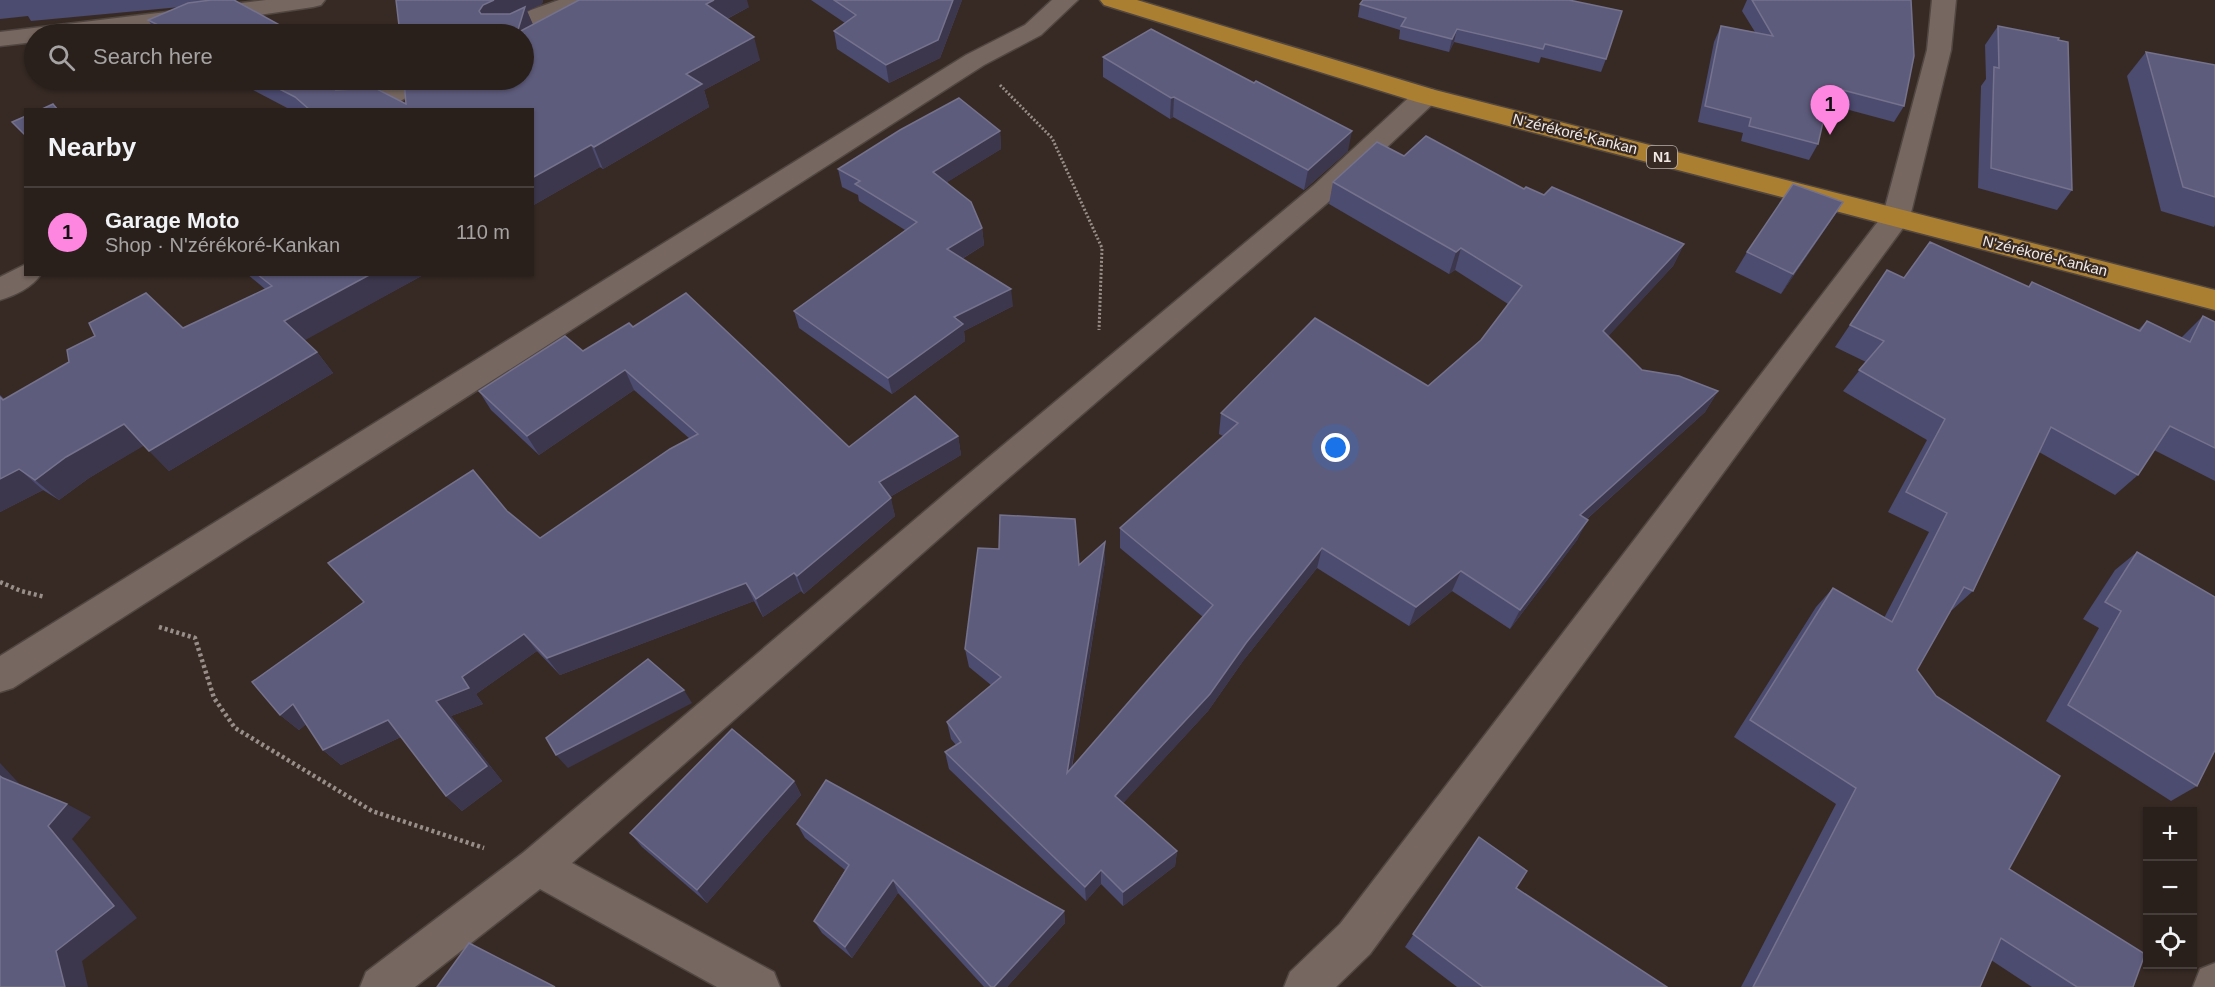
<!DOCTYPE html>
<html lang="en">
<head>
<meta charset="utf-8">
<style>
	:root { --surface:#29201b; --page:#312824; --text:#f1f3f6; --muted:#a5a3a3; --line:#453e3a; --accent:#fe85e0 }
	body { margin:0; font-family:Arial,sans-serif; background:var(--page); color:var(--text) }
	.controls { position:absolute; right:18px; bottom:18px; display:grid; overflow:hidden; border-radius:0px; box-shadow:0 2px 4px #0004 }
	.controls button { width:54px; height:54px; display:grid; place-items:center; padding:0; border:0; border-bottom:2px solid var(--line); background:var(--surface); color:var(--text); font:30px sans-serif }
	.you { position:absolute; left:1336px; top:448px; width:21px; height:21px; margin:-15px; border:4px solid #fff; border-radius:50%; background:#1a73e8; box-shadow:0 0 0 9px #1a73e833 }
	.badge { display:grid; place-items:center; width:39px; height:39px; border-radius:50%; background:var(--accent); color:#111; font-size:20px; font-weight:700 }
	.pin { position:absolute; translate:-50% -50px; filter:drop-shadow(0 2px 3px #0008) }
	.pin::after { content:''; position:absolute; top:32px; width:21px; height:18px; background:inherit; clip-path:polygon(0 0,100% 0,50% 100%) }
	.list { margin:0; padding:0; list-style:none }
	h2 { display:flex; justify-content:space-between; align-items:center; height:78px; margin:0; padding:0 24px; font-size:26px }
	h2 small { font-size:20px; font-weight:400; color:var(--muted) }
	.list li { display:grid; grid-template-columns:39px 1fr auto; gap:18px; align-items:center; box-sizing:border-box; height:90px; padding:0 24px; border-top:2px solid var(--line) }
	.list b { display:block; font-size:22px; white-space:nowrap }
	.list p { margin:0; font-size:20px; white-space:nowrap; color:var(--muted) }
	.list em { font-size:20px; font-style:normal; color:var(--muted) }
	.icon { flex:none; width:33px; height:33px; fill:none; stroke:currentColor; stroke-width:2; stroke-linecap:round; stroke-linejoin:round }
	.map { position:relative; flex:none; width:2215px; height:987px; overflow:hidden }
	.search { position:absolute; background:var(--surface); box-shadow:0 2px 4px #0004; left:24px; top:24px; width:510px; height:66px; display:flex; align-items:center; gap:15px; box-sizing:border-box; padding:0 21px; border-radius:33px; color:var(--muted); font-size:22px }
	.panel { position:absolute; background:var(--surface); box-shadow:0 2px 4px #0004; left:24px; top:108px; width:510px; height:168px; border-radius:0px }
	.map>svg:first-child { display:block }
	.lines { fill:none; stroke-linecap:round; stroke-linejoin:round }
	.minor-casing { stroke:#514641; stroke-width:3 }
	.highway-casing { stroke:#514641; stroke-width:3 }
	.path-far1 { stroke:#998e89; stroke-width:3; stroke-dasharray:2 2; stroke-linecap:butt }
	.path { stroke:#998e89; stroke-width:4.5; stroke-dasharray:3 3; stroke-linecap:butt }
	.minor { fill:#766760; fill-rule:evenodd }
	.highway { fill:#ab7f31; fill-rule:evenodd }
	.wall { fill:#4c4b70 }
	.shaded-wall { fill:#3c374c }
	.building { fill:#5e5c7c; stroke:#75728d; stroke-width:1.5 }
	.labels { text-anchor:middle; stroke-width:4.5; stroke-linejoin:round; paint-order:stroke }
	.shield { fill:#372a24; stroke:#bab0ab; stroke-width:1.5 }
	.shield-label { font-size:14px; font-weight:bold; fill:#f2e9e5 }
	.street-label { font-size:15px; fill:#f2e9e5; stroke:#372a24 }
</style>
</head>
<body>
<div class="map">
<svg width="2215" height="987" viewBox="0 0 2215 987">
	<rect width="100%" height="100%" fill="#372a24"/>
	<g class="lines">
		<g class="minor-casing">
			<g id="minor">
				<path d="M 266,0 L 325,0 L 321,5 L 313,7 L 219,21 L 102,34 L 34,34 L 34,42 L 0,46 L 0,32 Z"/>
				<path d="M 559,0 L 593,0 L 589,5 L 547,20 L 520,34 L 491,34 L 494,29 L 531,10 Z"/>
				<path d="M 1052,0 L 1078,0 L 1041,35 L 984,65 L 13,688 L 0,692 L 0,656 L 966,55 L 1025,25 Z"/>
				<path d="M 1932,0 L 1956,0 L 1951,50 L 1910,217 L 1906,224 L 1370,954 L 1336,987 L 1284,987 L 1290,972 L 1340,924 L 1883,215 L 1927,50 Z"/>
				<path d="M 402,80 L 432,80 L 429,85 L 384,110 L 351,110 L 354,104 Z"/>
				<path d="M 1426,88 L 1435,90 L 1439,96 L 1435,102 L 1333,198 L 976,506 L 572,863 L 774,972 L 780,987 L 717,987 L 540,889 L 415,987 L 360,987 L 366,972 L 524,852 L 952,488 L 1313,186 L 1417,90 Z"/>
				<path d="M 26,264 L 26,274 L 41,274 C 33,287 14,296 0,300 L 0,277 Z"/>
				<path d="M 2215,963 L 2215,987 L 2193,987 L 2200,969 Z"/>
			</g>
		</g>
		<g class="highway-casing">
			<path id="highway" d="M 1100,0 L 1137,0 L 1435,90 L 2215,290 L 2215,310 L 1417,102 L 1104,5 Z"/>
		</g>
		<path class="path-far1" d="M 1000,85 L 1052,138 L 1102,248 L 1099,330"/>
		<g class="path">
			<path d="M 0,582 L 21,591 L 45,597"/>
			<path d="M 159,627 L 195,638 L 214,698 L 235,728 L 372,811 L 484,848"/>
		</g>
		<use href="#minor" class="minor"/>
		<use href="#highway" class="highway"/>
	</g>
	<g class="wall">
		<path d="M 0,0 L 234,0 L 289,34 L 158,34 L 148,20 L 180,7 L 31,21 L 28,16 L 0,19 Z"/>
		<path d="M 396,0 L 543,0 L 542,4 L 527,11 L 533,25 L 749,7 L 727,19 L 760,60 L 704,90 L 709,107 L 603,169 L 600,167 L 532,206 L 532,110 L 291,110 L 234,80 L 351,80 L 357,89 L 406,104 L 524,80 Z"/>
		<path d="M 811,0 L 962,0 L 940,58 L 889,83 L 837,49 L 834,31 L 845,23 Z"/>
		<path d="M 1363,0 L 1570,0 L 1606,59 L 1601,72 L 1541,57 L 1539,63 L 1454,42 L 1449,52 L 1399,39 L 1400,30 L 1358,17 L 1360,4 Z"/>
		<path d="M 1747,0 L 1911,0 L 1904,106 L 1894,122 L 1827,104 L 1818,144 L 1809,160 L 1741,141 L 1743,133 L 1698,122 L 1714,42 L 1721,26 L 1755,32 L 1742,11 Z"/>
		<path d="M 1998,26 L 2058,40 L 2072,190 L 2057,210 L 1978,188 L 1981,86 L 1986,79 L 1985,45 Z"/>
		<path d="M 2146,52 L 2215,65 L 2215,225 L 2214,227 L 2161,211 L 2127,76 Z"/>
		<path d="M 1103,57 L 1348,151 L 1304,190 L 1173,117 L 1170,119 L 1103,77 Z"/>
		<path d="M 1000,131 L 1001,149 L 947,182 L 982,228 L 984,245 L 962,259 L 1013,306 L 964,331 L 965,341 L 892,394 L 799,328 L 794,311 L 905,230 L 859,201 L 858,195 L 842,187 L 838,169 Z"/>
		<path d="M 1404,156 L 1544,195 L 1684,244 L 1673,266 L 1608,336 L 1642,370 L 1718,391 L 1705,412 L 1587,519 L 1577,540 L 1510,629 L 1452,591 L 1409,626 L 1317,568 L 1243,661 L 1208,711 L 1123,803 L 1177,851 L 1175,866 L 1123,906 L 1101,884 L 1086,901 L 949,769 L 945,752 L 956,745 L 951,739 L 947,722 L 991,685 L 969,667 L 965,649 L 1079,565 L 1105,542 L 1105,561 L 1072,768 L 1203,617 L 1120,548 L 1120,528 L 1223,436 L 1219,434 L 1221,413 L 1428,386 L 1481,340 L 1508,304 L 1455,270 L 1449,274 L 1329,204 L 1333,182 Z"/>
		<path d="M 1843,202 L 1830,222 L 1781,294 L 1735,272 L 1747,252 Z"/>
		<path d="M 1887,270 L 1904,278 L 2029,287 L 2032,282 L 2138,330 L 2147,321 L 2181,338 L 2203,316 L 2215,322 L 2215,481 L 2154,450 L 2138,475 L 2115,495 L 2039,452 L 1973,591 L 1952,610 L 1951,610 L 1917,670 L 2009,869 L 2133,987 L 2032,987 L 1991,960 L 1980,987 L 1741,987 L 1836,804 L 1734,737 L 1816,607 L 1833,588 L 1884,618 L 1929,532 L 1888,512 L 1927,440 L 1843,391 L 1866,362 L 1835,347 Z"/>
		<path d="M 247,274 L 425,274 L 304,340 L 317,352 L 333,373 L 169,471 L 144,445 L 89,478 L 59,500 L 43,490 L 0,512 L 0,395 L 4,399 L 183,328 L 265,289 Z"/>
		<path d="M 633,327 L 849,447 L 958,436 L 961,455 L 890,497 L 895,516 L 804,594 L 801,591 L 763,617 L 754,601 L 560,675 L 537,651 L 476,694 L 483,704 L 451,716 L 502,781 L 462,811 L 446,796 L 401,737 L 341,765 L 323,750 L 306,724 L 299,730 L 280,715 L 507,511 L 540,538 L 690,439 L 634,390 L 539,455 L 491,410 L 479,391 L 583,351 Z"/>
		<path d="M 2137,552 L 2197,786 L 2171,801 L 2046,721 L 2099,628 L 2083,619 L 2115,570 Z"/>
		<path d="M 794,781 L 801,795 L 707,903 L 642,847 L 630,833 Z"/>
		<path d="M 797,824 L 1064,911 L 1065,923 L 1007,987 L 984,987 L 898,893 L 852,958 L 822,933 L 814,921 L 845,870 L 805,838 Z"/>
		<path d="M 1479,837 L 1516,888 L 1667,987 L 1457,987 L 1405,947 Z"/>
	</g>
	<g class="shaded-wall">
		<path d="M 494,0 L 543,0 L 542,4 L 527,11 L 535,29 L 527,56 L 489,33 L 479,11 L 483,5 Z"/>
		<path d="M 714,0 L 747,0 L 749,7 L 713,26 L 706,4 Z"/>
		<path d="M 953,0 L 962,0 L 940,58 L 889,83 L 886,65 Z"/>
		<path d="M 285,28 L 289,34 L 274,34 Z"/>
		<path d="M 1457,29 L 1454,42 L 1449,52 L 1452,39 Z"/>
		<path d="M 754,37 L 760,60 L 704,90 L 709,107 L 603,169 L 594,147 L 686,74 Z"/>
		<path d="M 341,80 L 351,80 L 362,98 L 336,90 L 339,81 Z"/>
		<path d="M 1174,97 L 1173,117 L 1170,119 L 1171,98 Z"/>
		<path d="M 1000,131 L 1001,149 L 936,189 L 933,172 Z"/>
		<path d="M 1352,131 L 1348,151 L 1304,190 L 1308,170 Z"/>
		<path d="M 591,145 L 600,167 L 532,206 L 532,178 Z"/>
		<path d="M 1843,202 L 1830,222 L 1781,294 L 1793,274 Z"/>
		<path d="M 982,228 L 984,245 L 950,266 L 947,249 Z"/>
		<path d="M 1684,244 L 1673,266 L 1593,353 L 1603,331 Z"/>
		<path d="M 1461,248 L 1455,270 L 1449,274 L 1456,252 Z"/>
		<path d="M 371,274 L 425,274 L 300,343 L 284,321 Z"/>
		<path d="M 1011,289 L 1013,306 L 964,331 L 965,341 L 892,394 L 888,378 L 954,317 Z"/>
		<path d="M 317,352 L 333,373 L 169,471 L 149,451 Z"/>
		<path d="M 625,370 L 634,390 L 539,455 L 527,436 Z"/>
		<path d="M 1718,391 L 1705,412 L 1569,535 L 1580,515 Z"/>
		<path d="M 124,424 L 145,445 L 89,478 L 59,500 L 35,480 L 66,457 Z"/>
		<path d="M 958,436 L 961,455 L 883,501 L 879,482 Z"/>
		<path d="M 19,469 L 43,490 L 0,512 L 0,479 Z"/>
		<path d="M 891,498 L 895,516 L 804,594 L 797,576 Z"/>
		<path d="M 1588,520 L 1577,540 L 1510,629 L 1520,610 Z"/>
		<path d="M 1105,542 L 1105,561 L 1068,789 L 1067,773 Z"/>
		<path d="M 1322,548 L 1317,568 L 1243,661 L 1208,711 L 1115,812 L 1115,796 L 1246,643 Z"/>
		<path d="M 1461,571 L 1452,591 L 1409,626 L 1416,607 Z"/>
		<path d="M 794,573 L 801,591 L 763,617 L 756,599 Z"/>
		<path d="M 746,583 L 754,601 L 560,675 L 547,658 Z"/>
		<path d="M 524,634 L 537,651 L 476,694 L 483,704 L 451,716 L 502,781 L 462,811 L 446,796 L 436,701 L 462,677 Z"/>
		<path d="M 684,690 L 692,703 L 568,768 L 556,755 Z"/>
		<path d="M 293,704 L 312,720 L 299,730 L 280,715 Z"/>
		<path d="M 388,720 L 405,735 L 341,765 L 323,750 Z"/>
		<path d="M 0,763 L 27,792 L 3,778 L 0,776 Z"/>
		<path d="M 794,781 L 801,795 L 707,903 L 697,890 Z"/>
		<path d="M 67,804 L 91,817 L 72,839 L 137,918 L 82,961 L 88,987 L 65,987 L 56,951 L 48,826 Z"/>
		<path d="M 1177,851 L 1175,866 L 1123,906 L 1123,892 Z"/>
		<path d="M 1101,870 L 1101,884 L 1086,901 L 1085,887 Z"/>
		<path d="M 893,880 L 898,893 L 852,958 L 845,947 Z"/>
		<path d="M 1064,911 L 1065,923 L 1007,987 L 994,987 Z"/>
	</g>
	<g class="building">
		<path d="M 211,0 L 234,0 L 285,28 L 274,34 L 176,34 L 148,20 L 188,3 Z"/>
		<path d="M 396,0 L 494,0 L 483,5 L 479,11 L 481,14 L 510,14 L 525,7 L 517,33 L 579,0 L 714,0 L 706,4 L 754,37 L 686,74 L 702,84 L 594,147 L 591,145 L 532,178 L 532,110 L 310,110 L 295,97 L 262,80 L 341,80 L 339,81 L 336,90 L 375,88 L 406,104 L 404,80 L 524,80 L 524,34 L 400,34 Z"/>
		<path d="M 834,0 L 953,0 L 938,40 L 886,65 L 834,31 L 856,15 Z"/>
		<path d="M 1363,0 L 1569,0 L 1622,11 L 1606,59 L 1545,44 L 1543,49 L 1457,29 L 1452,39 L 1401,26 L 1406,18 L 1360,4 Z"/>
		<path d="M 1752,0 L 1911,0 L 1914,56 L 1904,106 L 1831,87 L 1818,144 L 1749,126 L 1751,118 L 1705,106 L 1721,26 L 1773,36 Z"/>
		<path d="M 1998,26 L 2059,38 L 2058,40 L 2068,42 L 2072,190 L 1991,168 L 1994,67 L 1999,68 Z"/>
		<path d="M 1151,29 L 1254,83 L 1256,81 L 1352,131 L 1308,170 L 1174,97 L 1171,98 L 1103,57 Z"/>
		<path d="M 2146,52 L 2215,65 L 2215,197 L 2183,187 Z"/>
		<path d="M 959,98 L 1000,131 L 933,172 L 971,202 L 982,228 L 947,249 L 1011,289 L 954,317 L 963,324 L 888,378 L 794,311 L 917,222 L 855,184 L 860,181 L 838,169 L 900,130 Z"/>
		<path d="M 53,104 L 58,110 L 40,110 Z"/>
		<path d="M 26,116 L 26,136 L 12,122 Z"/>
		<path d="M 1426,136 L 1524,189 L 1526,187 L 1544,195 L 1552,187 L 1684,244 L 1603,331 L 1642,370 L 1679,376 L 1718,391 L 1580,515 L 1588,520 L 1520,610 L 1461,571 L 1416,607 L 1322,548 L 1246,643 L 1210,694 L 1115,796 L 1177,851 L 1123,892 L 1101,870 L 1085,887 L 945,752 L 961,742 L 947,722 L 1001,677 L 965,649 L 978,548 L 999,549 L 1000,515 L 1075,519 L 1079,565 L 1105,542 L 1067,773 L 1213,605 L 1120,528 L 1238,423 L 1221,413 L 1315,318 L 1428,386 L 1481,340 L 1522,286 L 1461,248 L 1456,252 L 1333,182 L 1377,142 L 1404,156 Z"/>
		<path d="M 1793,184 L 1843,202 L 1793,274 L 1747,252 Z"/>
		<path d="M 1930,242 L 2029,287 L 2032,282 L 2140,331 L 2147,321 L 2190,342 L 2203,316 L 2215,322 L 2215,448 L 2170,426 L 2138,475 L 2051,427 L 1973,591 L 1964,587 L 1917,670 L 1936,696 L 2060,776 L 2009,869 L 2145,954 L 2133,987 L 2077,987 L 2001,938 L 1980,987 L 1753,987 L 1856,788 L 1750,720 L 1833,588 L 1892,622 L 1947,513 L 1906,492 L 1945,419 L 1859,370 L 1884,341 L 1850,325 L 1887,270 L 1904,278 Z"/>
		<path d="M 257,274 L 371,274 L 284,321 L 317,352 L 149,451 L 124,424 L 66,457 L 35,480 L 19,469 L 0,479 L 0,397 L 3,400 L 69,362 L 67,350 L 95,336 L 89,323 L 146,293 L 183,328 L 272,286 Z"/>
		<path d="M 686,293 L 849,447 L 915,396 L 958,436 L 879,482 L 891,498 L 797,576 L 794,573 L 756,599 L 746,583 L 547,658 L 524,634 L 462,677 L 469,688 L 436,701 L 487,766 L 446,796 L 388,720 L 323,750 L 293,704 L 280,715 L 252,682 L 364,602 L 328,563 L 473,470 L 507,511 L 540,538 L 670,449 L 698,434 L 625,370 L 527,436 L 479,391 L 565,336 L 583,351 L 629,323 L 633,327 Z"/>
		<path d="M 2137,552 L 2215,597 L 2215,750 L 2197,786 L 2068,705 L 2121,611 L 2105,602 Z"/>
		<path d="M 648,659 L 684,690 L 556,755 L 546,738 Z"/>
		<path d="M 732,729 L 794,781 L 697,890 L 630,833 Z"/>
		<path d="M 0,776 L 3,778 L 67,804 L 48,826 L 114,906 L 56,951 L 65,987 L 0,987 Z"/>
		<path d="M 826,780 L 1064,911 L 994,987 L 991,987 L 893,880 L 845,947 L 814,921 L 849,865 L 797,824 Z"/>
		<path d="M 1479,837 L 1527,871 L 1516,888 L 1667,987 L 1483,987 L 1413,934 Z"/>
		<path d="M 469,943 L 555,987 L 437,987 Z"/>
	</g>
	<g class="labels">
		<rect class="shield" x="1647" y="146" width="30" height="22" rx="4.5"/>
		<g class="shield-label">
			<text x="1662" y="162">N1</text>
		</g>
		<g class="street-label">
			<text transform="translate(1575 134) rotate(14)" y="5">N'zérékoré-Kankan</text>
			<text transform="translate(2045 256) rotate(14)" y="5">N'zérékoré-Kankan</text>
		</g>
	</g>
</svg>
<div class="controls">
<button>+</button>
<button>−</button>
<button><svg class="icon" aria-label="locate" viewBox="0 0 24 24"><circle cx="12" cy="12" r="6"/><path d="M12 2v4M12 18v4M2 12h4M18 12h4"/></svg></button>
</div>
<div class="you"></div>
<div class="pin badge" style="left:1830px;top:135px">1</div>
<div class="search"><svg class="icon" aria-label="search" viewBox="0 0 24 24"><circle cx="10" cy="10" r="6"/><path d="M15 15l6 6"/></svg>Search here</div>
<section class="panel">
<h2>Nearby<small></small></h2>
<ul class="list">
<li><span class="badge">1</span><div><b>Garage Moto</b><p>Shop · N'zérékoré-Kankan</p></div><em>110 m</em></li>
</ul>
</section>
</div>
</body>
</html>
